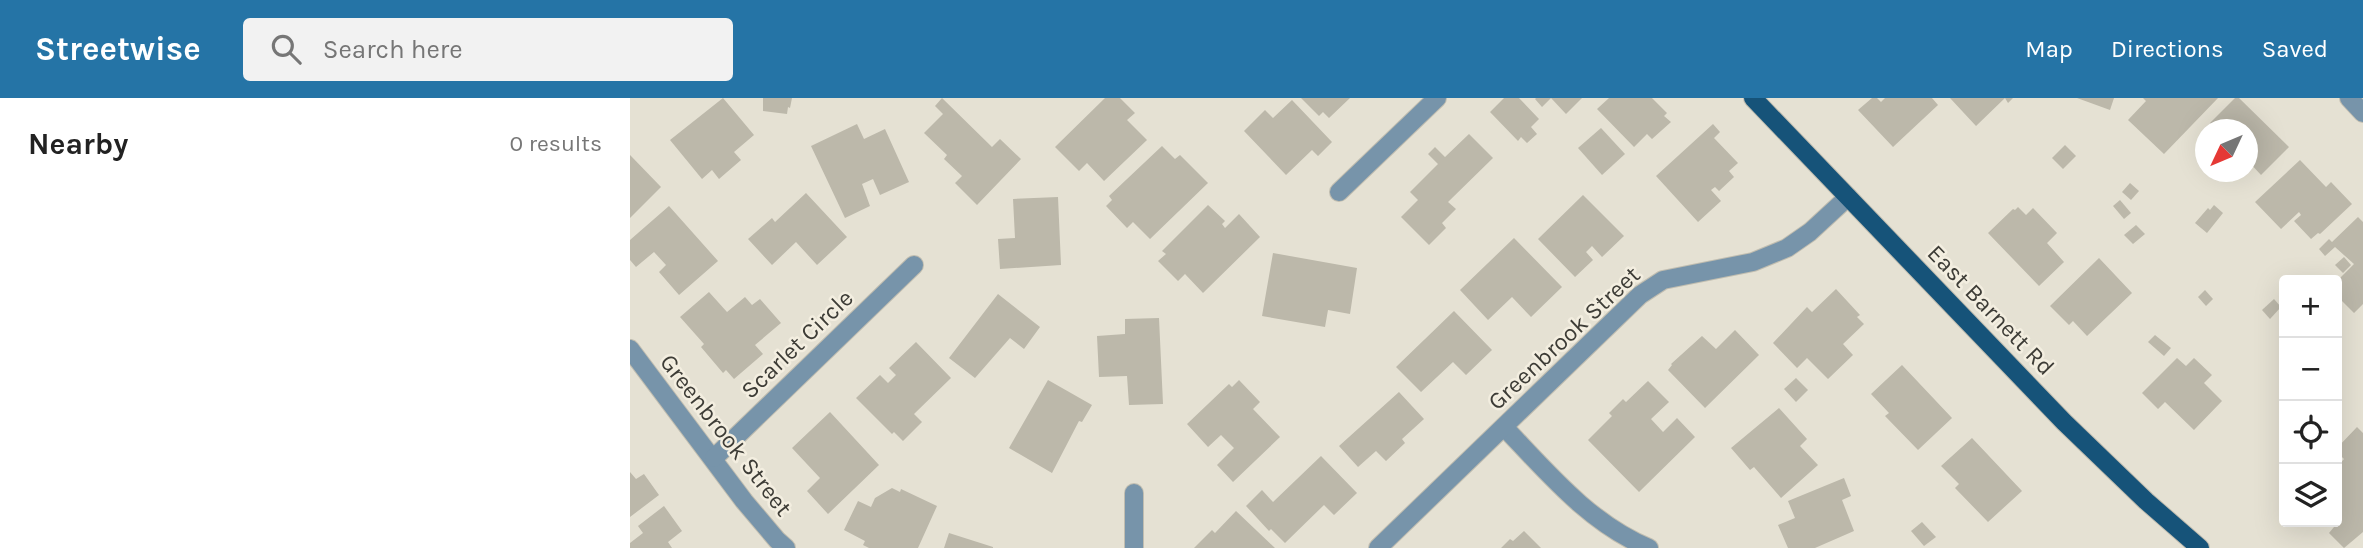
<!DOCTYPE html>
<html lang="en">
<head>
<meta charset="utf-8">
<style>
	:root { --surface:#fff; --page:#f2f2f2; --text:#222; --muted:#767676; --line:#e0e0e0; --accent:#2574a6 }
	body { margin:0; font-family:Karla,sans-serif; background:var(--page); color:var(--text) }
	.controls { position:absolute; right:21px; bottom:21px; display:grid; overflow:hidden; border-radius:7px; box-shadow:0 7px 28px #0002 }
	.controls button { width:63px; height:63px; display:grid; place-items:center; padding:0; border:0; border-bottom:2px solid var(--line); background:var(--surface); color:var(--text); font:35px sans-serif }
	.compass { position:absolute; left:1565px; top:21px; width:63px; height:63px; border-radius:50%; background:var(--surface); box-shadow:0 7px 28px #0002; rotate:226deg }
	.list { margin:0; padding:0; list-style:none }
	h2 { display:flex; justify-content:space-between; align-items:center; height:91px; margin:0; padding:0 28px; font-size:30px }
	h2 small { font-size:23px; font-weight:400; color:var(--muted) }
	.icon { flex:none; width:38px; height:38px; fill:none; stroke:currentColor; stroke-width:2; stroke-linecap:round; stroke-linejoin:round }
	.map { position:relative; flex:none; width:1733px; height:450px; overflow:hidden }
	header { display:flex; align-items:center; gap:42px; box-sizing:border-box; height:98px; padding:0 35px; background:var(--accent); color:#fff }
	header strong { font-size:33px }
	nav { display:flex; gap:38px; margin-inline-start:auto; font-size:24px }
	.search { width:490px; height:63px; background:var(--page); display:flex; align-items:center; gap:18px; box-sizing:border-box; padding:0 24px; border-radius:7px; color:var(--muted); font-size:26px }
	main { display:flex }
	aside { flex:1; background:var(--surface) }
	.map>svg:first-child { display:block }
	.building { fill:#bcb8aa }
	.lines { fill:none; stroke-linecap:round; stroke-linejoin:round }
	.minor-casing { stroke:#c0bdb0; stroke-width:20 }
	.major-casing { stroke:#c0bdb0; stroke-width:20 }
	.minor { stroke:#7794aa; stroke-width:18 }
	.major { stroke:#165379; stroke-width:18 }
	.labels { text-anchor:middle; stroke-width:5; stroke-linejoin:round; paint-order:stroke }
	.street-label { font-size:24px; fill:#3d3c36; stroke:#f3eee0 }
</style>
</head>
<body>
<header>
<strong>Streetwise</strong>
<div class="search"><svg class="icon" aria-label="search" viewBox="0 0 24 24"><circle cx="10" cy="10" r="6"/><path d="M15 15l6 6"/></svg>Search here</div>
<nav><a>Map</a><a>Directions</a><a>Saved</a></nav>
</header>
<main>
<aside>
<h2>Nearby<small>0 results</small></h2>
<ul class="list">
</ul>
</aside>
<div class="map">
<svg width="1733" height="450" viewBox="0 0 1733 450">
	<rect width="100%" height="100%" fill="#e5e1d3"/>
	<g class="building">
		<path d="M 93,0 L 124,37 L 104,54 L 111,62 L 89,81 L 82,72 L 72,81 L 40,42 Z"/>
		<path d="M 133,0 L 162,0 L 160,10 L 158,9 L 157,16 L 133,13 Z"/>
		<path d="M 312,0 L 362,49 L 370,41 L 391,61 L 347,107 L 325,85 L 332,78 L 314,61 L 317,57 L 294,35 L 313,16 L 305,8 Z"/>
		<path d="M 475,0 L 490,0 L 505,15 L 497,22 L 517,42 L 474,83 L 457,65 L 449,73 L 425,49 Z"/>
		<path d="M 671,0 L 720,0 L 699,20 L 693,14 L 689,18 Z"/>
		<path d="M 874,0 L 889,0 L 909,21 L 901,29 L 907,36 L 897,45 L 891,39 L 888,43 L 860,14 Z"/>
		<path d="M 906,0 L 952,0 L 936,16 L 921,0 L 912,9 L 905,1 Z"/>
		<path d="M 979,0 L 1022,0 L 1037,15 L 1034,18 L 1041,24 L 1022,41 L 1017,36 L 1004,49 L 967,11 Z"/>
		<path d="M 1242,0 L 1247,0 L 1251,4 L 1255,0 L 1302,0 L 1308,7 L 1263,49 L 1228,12 Z"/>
		<path d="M 1320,0 L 1383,0 L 1378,5 L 1375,0 L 1346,28 Z"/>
		<path d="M 1447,0 L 1484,0 L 1480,12 Z"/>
		<path d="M 1513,0 L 1588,0 L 1534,56 L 1498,22 L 1516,3 Z"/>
		<path d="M 1605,0 L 1609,0 L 1659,49 L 1631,77 L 1618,63 L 1618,32 L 1586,32 L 1580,25 Z"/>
		<path d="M 662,2 L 702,44 L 688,58 L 682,52 L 656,77 L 614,33 L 635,12 L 643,20 Z"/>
		<path d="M 227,26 L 234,41 L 255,31 L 279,84 L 250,97 L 243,81 L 232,86 L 240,108 L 215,120 L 181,48 Z"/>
		<path d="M 1083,26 L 1090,34 L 1084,40 L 1108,65 L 1099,73 L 1104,79 L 1089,93 L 1085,89 L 1081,92 L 1091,103 L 1068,124 L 1026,78 Z"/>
		<path d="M 971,30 L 995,56 L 972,77 L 948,50 Z"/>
		<path d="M 839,36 L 863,60 L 818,104 L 826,111 L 812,125 L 816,130 L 799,147 L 771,119 L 788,102 L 780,94 L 808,66 L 798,56 L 805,49 L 815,59 Z"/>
		<path d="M 1435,47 L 1446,58 L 1433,71 L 1422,60 Z"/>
		<path d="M 532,48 L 545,61 L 550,57 L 578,85 L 520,141 L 503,124 L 497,130 L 476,108 L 482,102 L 479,98 Z"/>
		<path d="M 0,57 L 31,89 L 0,120 Z"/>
		<path d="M 1670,62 L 1696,89 L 1701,84 L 1722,106 L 1690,136 L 1688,135 L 1681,141 L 1664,123 L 1671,117 L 1669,114 L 1651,131 L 1625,104 Z"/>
		<path d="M 1500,85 L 1509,93 L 1501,102 L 1492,94 Z"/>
		<path d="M 176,95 L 217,139 L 187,167 L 166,144 L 142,167 L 118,141 L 142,120 L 145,124 Z"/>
		<path d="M 953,97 L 994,138 L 972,159 L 962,148 L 956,154 L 963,162 L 945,179 L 908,141 Z"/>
		<path d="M 428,99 L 431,167 L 370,171 L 368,141 L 385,140 L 383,101 Z"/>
		<path d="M 1490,102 L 1501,115 L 1494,121 L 1483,108 Z"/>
		<path d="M 578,107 L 595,123 L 592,126 L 595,130 L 609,116 L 630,139 L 573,195 L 555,176 L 548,183 L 528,163 L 536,156 L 532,153 Z"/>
		<path d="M 1584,107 L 1593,115 L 1577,135 L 1565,125 L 1578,110 L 1580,112 Z"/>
		<path d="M 39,108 L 88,163 L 49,197 L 29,174 L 36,167 L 24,154 L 6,169 L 0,162 L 0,142 Z"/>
		<path d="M 1388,109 L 1396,117 L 1403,110 L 1427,135 L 1417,145 L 1434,164 L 1409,188 L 1358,135 L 1383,111 L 1385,112 Z"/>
		<path d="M 1728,119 L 1733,124 L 1733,206 L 1724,215 L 1707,198 L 1707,183 L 1724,166 L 1705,149 L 1695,158 L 1689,151 L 1699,141 L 1702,144 Z"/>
		<path d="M 1506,127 L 1515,136 L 1503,146 L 1494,137 Z"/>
		<path d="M 884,140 L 932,189 L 901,219 L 882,199 L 858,222 L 830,192 Z"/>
		<path d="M 643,155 L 727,170 L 720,216 L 698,212 L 695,229 L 632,218 Z"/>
		<path d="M 1714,159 L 1721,167 L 1713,175 L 1705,167 Z"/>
		<path d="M 1469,160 L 1502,195 L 1457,238 L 1443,223 L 1439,227 L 1420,208 Z"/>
		<path d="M 1206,191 L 1230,217 L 1227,219 L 1234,226 L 1213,246 L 1223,257 L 1198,281 L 1177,260 L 1167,270 L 1143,245 L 1177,209 L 1182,214 Z"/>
		<path d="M 1575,192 L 1583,201 L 1576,208 L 1568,199 Z"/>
		<path d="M 79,194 L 97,214 L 115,199 L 122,207 L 130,201 L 151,225 L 125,247 L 133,256 L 104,281 L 96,272 L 93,275 L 71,249 L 74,246 L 50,219 Z"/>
		<path d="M 368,196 L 410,229 L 394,251 L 380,240 L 345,280 L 319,260 Z"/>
		<path d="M 1644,201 L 1651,209 L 1640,221 L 1632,212 Z"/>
		<path d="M 824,213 L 862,252 L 836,277 L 823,264 L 791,294 L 766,269 Z"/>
		<path d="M 529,220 L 533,306 L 499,307 L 497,278 L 469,279 L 467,238 L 495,236 L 495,221 Z"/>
		<path d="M 1105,232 L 1129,257 L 1075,310 L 1038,272 L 1042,267 L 1041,266 L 1072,238 L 1086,251 Z"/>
		<path d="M 1525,237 L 1541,250 L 1534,258 L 1518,244 Z"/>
		<path d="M 286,244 L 321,280 L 284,316 L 292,324 L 273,343 L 264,334 L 262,336 L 226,300 L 250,277 L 258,285 L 266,277 L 259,270 Z"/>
		<path d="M 1547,260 L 1556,268 L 1564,260 L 1582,277 L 1574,285 L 1592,303 L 1564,332 L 1535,304 L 1528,311 L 1512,295 Z"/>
		<path d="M 1272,267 L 1322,320 L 1288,352 L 1255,318 L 1259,315 L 1241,296 Z"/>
		<path d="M 1166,280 L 1178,292 L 1166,304 L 1154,291 Z"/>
		<path d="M 418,282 L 462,307 L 452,324 L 449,323 L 422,375 L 379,350 Z"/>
		<path d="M 609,282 L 630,304 L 623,311 L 650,339 L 603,384 L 587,367 L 604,350 L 591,337 L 578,349 L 557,326 L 599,286 L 602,289 Z"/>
		<path d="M 1018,283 L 1039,304 L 1021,321 L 1033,334 L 1047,320 L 1065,339 L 1009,394 L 958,342 L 982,318 L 979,315 L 993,301 L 996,304 Z"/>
		<path d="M 769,294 L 794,321 L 772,341 L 775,345 L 756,363 L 746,353 L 728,369 L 709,348 Z"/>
		<path d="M 1149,310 L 1177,341 L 1170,348 L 1188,367 L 1151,400 L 1124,369 L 1120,372 L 1101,350 Z"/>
		<path d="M 200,314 L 249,367 L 198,416 L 177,393 L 190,380 L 162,350 Z"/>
		<path d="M 1727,329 L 1733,335 L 1733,434 L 1714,450 L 1699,435 L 1704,429 L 1699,424 L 1707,424 L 1707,369 L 1714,361 L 1707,354 L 1707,350 Z"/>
		<path d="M 1342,340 L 1392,393 L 1358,424 L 1325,390 L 1329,386 L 1311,368 Z"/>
		<path d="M 691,358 L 727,395 L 704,417 L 694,407 L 655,445 L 641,431 L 639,433 L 616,408 L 632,392 L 643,404 Z"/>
		<path d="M 0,374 L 6,381 L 14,376 L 29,397 L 0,419 Z"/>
		<path d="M 1214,380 L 1221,398 L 1212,402 L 1224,433 L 1185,450 L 1158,450 L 1148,427 L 1165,420 L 1158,403 Z"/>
		<path d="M 262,390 L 270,394 L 271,391 L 307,408 L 288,450 L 239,450 L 233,447 L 235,443 L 214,432 L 228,403 L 241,409 L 245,400 Z"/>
		<path d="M 34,408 L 52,433 L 38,444 L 42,450 L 0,450 L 0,445 L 13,435 L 8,428 Z"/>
		<path d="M 606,413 L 645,450 L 564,450 L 582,432 L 585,435 Z"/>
		<path d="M 1292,424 L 1306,439 L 1294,448 L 1281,433 Z"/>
		<path d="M 894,433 L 911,450 L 871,450 L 880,441 L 883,443 Z"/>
		<path d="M 319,435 L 363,449 L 363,450 L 314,450 Z"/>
	</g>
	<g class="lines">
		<g class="minor-casing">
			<g id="minor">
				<path d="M 1719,0 L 1733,15"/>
				<path d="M 709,94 L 807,0"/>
				<path d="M 0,251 L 114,403 L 147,442 L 156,450"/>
				<path d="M 874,329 C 917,374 960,426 1019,450"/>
				<path d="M 84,360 L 284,167"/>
				<path d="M 504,450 L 504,395"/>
				<path d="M 748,450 L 1010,197 L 1033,182 L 1123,164 L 1157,150 L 1180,134 L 1218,99"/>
			</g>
		</g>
		<g class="major-casing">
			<path id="major" d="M 1123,0 L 1434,324 L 1516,403 L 1570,450"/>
		</g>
		<use href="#minor" class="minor"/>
		<use href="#major" class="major"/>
	</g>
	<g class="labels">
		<g class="street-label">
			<text transform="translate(1361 212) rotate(46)" y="8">East Barnett Rd</text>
			<text transform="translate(934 240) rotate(-43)" y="8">Greenbrook Street</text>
			<text transform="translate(167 246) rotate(-44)" y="8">Scarlet Circle</text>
			<text transform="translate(96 337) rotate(52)" y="8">Greenbrook Street</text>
		</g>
	</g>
</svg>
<div class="controls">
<button>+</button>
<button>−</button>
<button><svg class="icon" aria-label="locate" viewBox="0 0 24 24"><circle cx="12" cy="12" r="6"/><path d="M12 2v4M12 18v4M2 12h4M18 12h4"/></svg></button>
<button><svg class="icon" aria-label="layers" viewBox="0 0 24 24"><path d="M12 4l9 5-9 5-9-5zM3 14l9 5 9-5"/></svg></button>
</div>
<svg class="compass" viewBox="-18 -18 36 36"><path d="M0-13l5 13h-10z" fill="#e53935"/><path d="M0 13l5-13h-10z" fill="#767676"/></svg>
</div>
</main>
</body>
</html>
